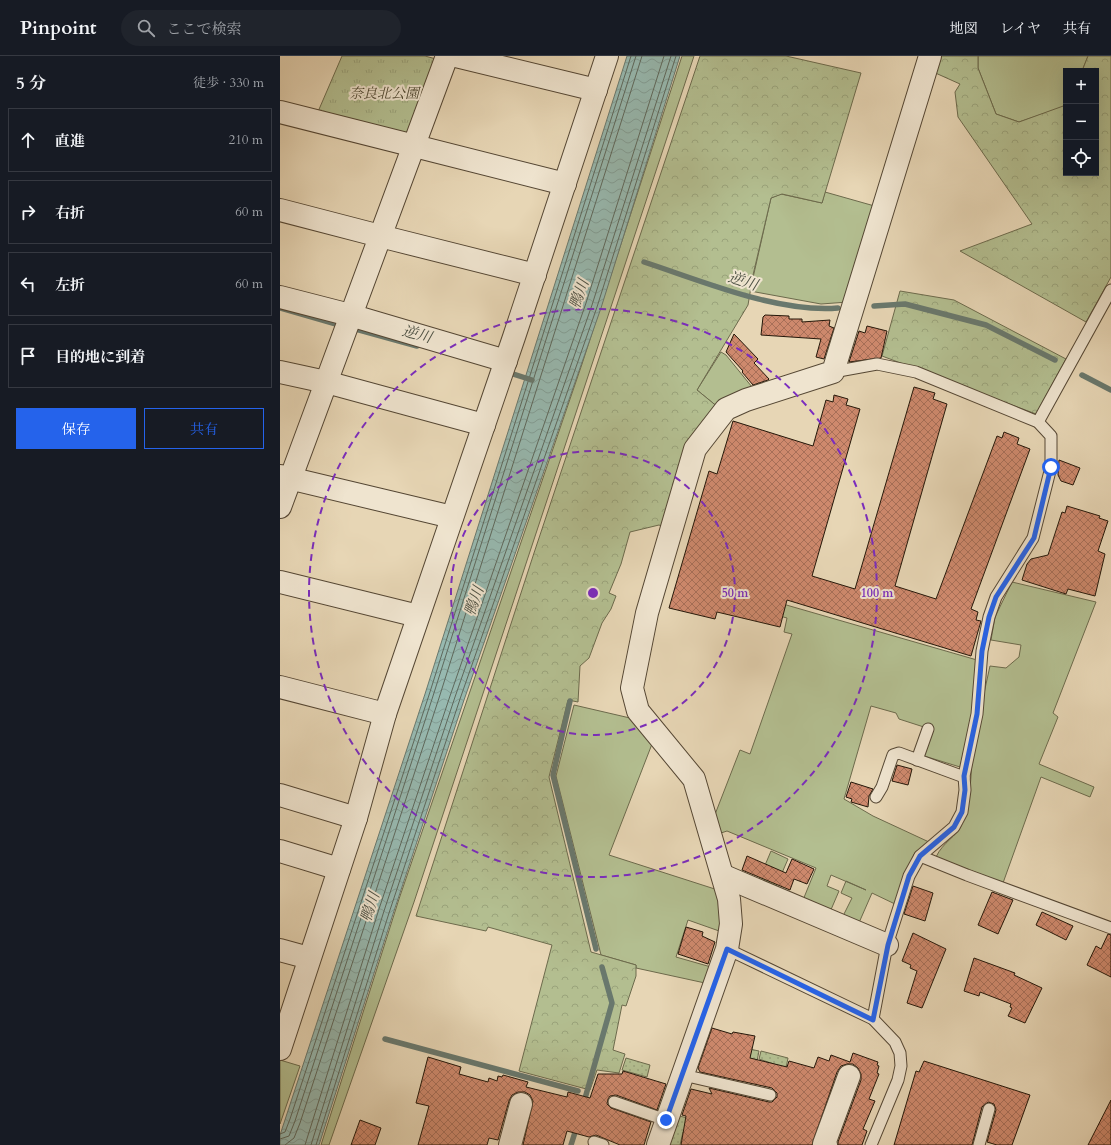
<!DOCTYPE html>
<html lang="ja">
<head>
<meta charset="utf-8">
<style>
	:root { --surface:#171b24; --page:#20242c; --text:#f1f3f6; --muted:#9ea1a6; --line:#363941; --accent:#2563eb }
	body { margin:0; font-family:Cardo,"Noto Serif JP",serif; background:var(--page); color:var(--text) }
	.controls { position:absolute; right:12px; top:12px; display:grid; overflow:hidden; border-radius:0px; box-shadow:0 4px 16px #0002 }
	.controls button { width:36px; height:36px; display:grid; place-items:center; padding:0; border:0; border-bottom:1px solid var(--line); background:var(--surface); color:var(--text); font:20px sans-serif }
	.stop { position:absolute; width:12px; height:12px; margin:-9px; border:3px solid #2563eb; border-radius:50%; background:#fff }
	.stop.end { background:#2563eb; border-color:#fff; box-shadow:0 1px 4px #0008 }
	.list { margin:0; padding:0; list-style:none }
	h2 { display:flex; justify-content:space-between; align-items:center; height:52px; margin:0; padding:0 16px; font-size:17px }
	h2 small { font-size:13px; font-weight:400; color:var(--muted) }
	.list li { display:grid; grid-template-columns:26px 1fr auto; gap:12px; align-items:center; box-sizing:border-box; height:64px; margin:0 8px 8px; padding:0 8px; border:1px solid var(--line); border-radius:0px }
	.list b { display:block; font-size:15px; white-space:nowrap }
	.list em { font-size:13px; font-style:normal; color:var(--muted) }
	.actions { display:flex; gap:8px; padding:12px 16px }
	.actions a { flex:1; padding:9px 0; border:1px solid var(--accent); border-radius:0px; text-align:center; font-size:14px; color:var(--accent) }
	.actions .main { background:var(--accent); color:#fff }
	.icon { flex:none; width:22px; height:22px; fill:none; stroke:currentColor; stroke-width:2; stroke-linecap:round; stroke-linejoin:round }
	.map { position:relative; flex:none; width:831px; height:1089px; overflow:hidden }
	header { display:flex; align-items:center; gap:24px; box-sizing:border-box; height:56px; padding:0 20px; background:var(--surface); border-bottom:1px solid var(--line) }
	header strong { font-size:19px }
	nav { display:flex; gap:22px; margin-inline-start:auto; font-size:14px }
	.search { width:280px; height:36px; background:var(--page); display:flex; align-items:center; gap:10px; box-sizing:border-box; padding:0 14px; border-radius:22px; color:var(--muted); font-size:15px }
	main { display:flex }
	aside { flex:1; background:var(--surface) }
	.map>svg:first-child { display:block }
	.grass { fill:#b3be90; stroke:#6c6a4c }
	.forest { fill:url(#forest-crowns); stroke:#6c6a4c }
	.park { fill:url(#park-tufts); stroke:#6c6a4c }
	.garden { fill:url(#garden-dots); stroke:#6c6a4c }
	.water { fill:url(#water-waves); stroke:#69786d }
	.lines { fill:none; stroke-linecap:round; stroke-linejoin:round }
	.shore { stroke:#5e685c; stroke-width:1 }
	.stream { stroke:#69786d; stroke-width:5.5 }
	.building { fill:url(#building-cross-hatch); stroke:#241709 }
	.service-casing { stroke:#554734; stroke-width:13 }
	.minor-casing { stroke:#554734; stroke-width:24 }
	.service { stroke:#efe4cf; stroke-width:11 }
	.minor { stroke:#efe4cf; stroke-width:22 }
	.route { stroke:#2563eb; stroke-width:5 }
	.ring { fill:none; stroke:#7b2cbf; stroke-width:2; stroke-dasharray:7 5 }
	.labels { text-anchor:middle; stroke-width:4; stroke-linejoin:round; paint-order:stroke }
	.park-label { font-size:14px; font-style:italic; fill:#4f4932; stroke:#efe4cf }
	.water-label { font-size:15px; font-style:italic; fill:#4c5043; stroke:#efe4cf }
	.centre { fill:#7b2cbf; stroke:#efe4cf; stroke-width:2 }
	.ring-label { font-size:12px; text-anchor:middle; font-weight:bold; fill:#7b2cbf; stroke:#efe4cf; stroke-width:4; stroke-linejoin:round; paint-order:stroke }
</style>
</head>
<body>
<header>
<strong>Pinpoint</strong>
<div class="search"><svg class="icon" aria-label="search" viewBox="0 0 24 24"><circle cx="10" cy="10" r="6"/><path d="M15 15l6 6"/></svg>ここで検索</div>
<nav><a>地図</a><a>レイヤ</a><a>共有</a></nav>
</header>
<main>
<aside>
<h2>5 分<small>徒歩 · 330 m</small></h2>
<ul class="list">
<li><svg class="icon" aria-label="ahead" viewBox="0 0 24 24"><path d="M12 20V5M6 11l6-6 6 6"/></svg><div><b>直進</b></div><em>210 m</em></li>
<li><svg class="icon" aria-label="right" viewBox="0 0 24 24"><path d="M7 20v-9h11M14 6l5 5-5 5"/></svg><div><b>右折</b></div><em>60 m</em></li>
<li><svg class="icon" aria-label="left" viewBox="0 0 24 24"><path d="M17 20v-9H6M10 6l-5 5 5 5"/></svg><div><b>左折</b></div><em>60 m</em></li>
<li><svg class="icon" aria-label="arrive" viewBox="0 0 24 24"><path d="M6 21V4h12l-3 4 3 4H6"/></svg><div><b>目的地に到着</b></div></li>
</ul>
<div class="actions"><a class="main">保存</a><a>共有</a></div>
</aside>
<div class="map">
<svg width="831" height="1089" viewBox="0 0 831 1089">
	<defs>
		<pattern id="forest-crowns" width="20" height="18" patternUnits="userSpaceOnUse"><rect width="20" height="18" fill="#b3be90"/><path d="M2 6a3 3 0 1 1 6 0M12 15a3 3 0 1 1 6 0" fill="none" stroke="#9aa37b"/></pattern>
		<pattern id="park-tufts" width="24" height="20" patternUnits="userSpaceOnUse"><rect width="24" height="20" fill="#b3be90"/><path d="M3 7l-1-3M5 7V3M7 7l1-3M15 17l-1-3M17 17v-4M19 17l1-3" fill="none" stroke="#9aa37b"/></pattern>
		<pattern id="garden-dots" width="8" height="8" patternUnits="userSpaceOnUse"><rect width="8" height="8" fill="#b3be90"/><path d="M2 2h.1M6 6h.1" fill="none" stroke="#9aa37b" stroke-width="1.8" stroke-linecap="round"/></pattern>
		<pattern id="water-waves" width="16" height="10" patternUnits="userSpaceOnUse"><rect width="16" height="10" fill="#97b9b0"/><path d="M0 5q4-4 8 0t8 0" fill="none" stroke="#829e96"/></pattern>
		<pattern id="building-cross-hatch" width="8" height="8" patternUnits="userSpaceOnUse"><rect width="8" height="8" fill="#ce896d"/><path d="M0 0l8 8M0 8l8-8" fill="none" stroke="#a76f58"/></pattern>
	</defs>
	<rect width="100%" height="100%" fill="#e7d6b5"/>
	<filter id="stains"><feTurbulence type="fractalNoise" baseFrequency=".005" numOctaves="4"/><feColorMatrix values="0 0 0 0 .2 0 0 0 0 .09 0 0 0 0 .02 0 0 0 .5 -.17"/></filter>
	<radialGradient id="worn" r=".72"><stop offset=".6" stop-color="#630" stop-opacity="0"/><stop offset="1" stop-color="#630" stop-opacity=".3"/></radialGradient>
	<g class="grass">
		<path d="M 402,0 L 414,0 L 134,846 L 49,1089 L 41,1089 L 119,843 L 302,308 Z"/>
		<path d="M 698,0 L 808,0 L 802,15 L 786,15 L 786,50 L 739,66 L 716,58 L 698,12 Z"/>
		<path d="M 545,136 L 598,151 L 568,246 L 541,248 L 470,235 L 491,142 L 501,138 L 542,147 Z"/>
		<path d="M 441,296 L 446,299 L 472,331 L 439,352 L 417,334 Z"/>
		<path d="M 732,526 L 816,546 L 773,657 L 778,661 L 759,708 L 814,731 L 810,741 L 761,721 L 723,827 L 656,801 C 663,786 677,780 681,770 C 692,746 690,720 693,695 C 697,666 704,638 710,610 L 726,612 L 739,601 L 741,589 L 711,584 L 715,561 Z"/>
		<path d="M 444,531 L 697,604 L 692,661 L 680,711 L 641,699 L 650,673 L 619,663 L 616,657 L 591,650 L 564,743 L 593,760 L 649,786 L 634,798 L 615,848 L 592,837 L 578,869 L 562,862 L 572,842 L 561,837 L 566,825 L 586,834 L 551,819 L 547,830 L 559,835 L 550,856 L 523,844 L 536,812 L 447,775 L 441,777 L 434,761 L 460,694 L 470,698 L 512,578 L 504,576 L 507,562 L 441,544 Z"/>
		<path d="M 294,649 L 350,662 L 372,688 L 329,799 L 441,835 L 442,876 L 408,864 L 396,901 L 431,911 L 425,927 L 356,912 L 356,909 L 321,899 L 276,720 Z"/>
		<path d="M 491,795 L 508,803 L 495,833 L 478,826 Z"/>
		<path d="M 0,1004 L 20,1010 L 0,1068 Z"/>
	</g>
	<g class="forest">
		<path d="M 420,0 L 506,0 L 581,17 L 542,147 L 502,138 L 491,142 L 473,219 L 468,249 L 417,334 L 439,352 L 387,472 L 379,469 L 350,476 L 341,508 L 329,537 L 336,540 L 331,553 L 322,567 L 309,602 L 300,610 L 298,646 L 288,644 L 269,721 L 311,896 L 356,909 L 356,920 L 346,950 L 342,949 L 333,994 L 345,998 L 339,1017 L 317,1014 L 310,1034 L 239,1015 L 272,889 L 208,871 L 206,875 L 136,860 L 254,497 Z"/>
		<path d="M 656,0 L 698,0 L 698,12 L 716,58 L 739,66 L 786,49 L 786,117 L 816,117 L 816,15 L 802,15 L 808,0 L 831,0 L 831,221 L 806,266 L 680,195 L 752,168 L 678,61 L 675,36 L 680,28 L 651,15 Z"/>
		<path d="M 620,235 L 674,244 L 786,303 L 756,358 L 602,300 Z"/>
	</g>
	<path class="park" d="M 62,0 L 145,0 L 156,3 L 128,80 L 37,58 Z"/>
	<g class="garden">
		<path d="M 460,991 L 479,995 L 477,1005 L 457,1001 Z"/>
		<path d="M 481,995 L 508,1002 L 506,1012 L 479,1003 Z"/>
		<path d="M 346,1002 L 370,1009 L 367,1021 L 342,1014 Z"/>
		<path d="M 399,1060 L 452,1072 L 427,1080 L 403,1076 L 400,1089 L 386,1089 Z"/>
	</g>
	<path class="water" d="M 347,0 L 400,0 L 321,252 L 184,644 L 113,858 L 39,1089 L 0,1089 L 0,1079 L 145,638 Z"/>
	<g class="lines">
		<g class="shore">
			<path d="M 0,1078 L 5,1076 L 10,1063 L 149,639 L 351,0"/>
			<path d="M 0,1083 L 9,1080 L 15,1065 L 153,640 L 356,0"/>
			<path d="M 5,1089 L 14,1082 L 20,1067 L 159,642 L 362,0"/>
			<path d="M 25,1089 L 99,853 L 170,640 L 306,247 L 384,0"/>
			<path d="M 31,1089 L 104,855 L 175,641 L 312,249 L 391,0"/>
			<path d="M 36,1089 L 109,857 L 180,643 L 317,251 L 396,0"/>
		</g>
		<g class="stream">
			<path d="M 364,206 C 422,225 497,257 558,252"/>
			<path d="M 594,250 L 625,248 L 706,269 L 775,304"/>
			<path d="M 0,252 L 63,270"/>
			<path d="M 72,272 L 137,290"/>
			<path d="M 227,316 L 252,324"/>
			<path d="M 802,319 L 831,334"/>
			<path d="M 290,645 L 273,719 L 316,893"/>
			<path d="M 105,983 L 298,1035"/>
			<path d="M 304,1046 L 332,947 L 322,911"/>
			<path d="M 291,1089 L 297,1070"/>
		</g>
	</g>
	<g class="building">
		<path d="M 485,259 L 509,260 L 509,263 L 522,263 L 522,266 L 550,264 L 549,270 L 554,272 L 544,303 L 536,301 L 541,283 L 481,279 L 483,261 Z"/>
		<path d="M 587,270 L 607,275 L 601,302 L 569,306 L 579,275 L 585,277 Z"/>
		<path d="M 454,278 L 478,303 L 474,307 L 489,323 L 488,324 L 473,329 L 462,316 L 463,315 L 446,296 Z"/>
		<path d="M 634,331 L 655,337 L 653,343 L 667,348 L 615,530 L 656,543 L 717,380 L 722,382 L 724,376 L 739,382 L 737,388 L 750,393 L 691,553 L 698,556 L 696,564 L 701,565 L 691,600 L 507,544 L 500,571 L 437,556 L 435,563 L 389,552 L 429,415 L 437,418 L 453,365 L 533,390 L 546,344 L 553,346 L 554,339 L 568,343 L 566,349 L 580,353 L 532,520 L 575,533 Z"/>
		<path d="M 779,404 L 800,412 L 793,429 L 781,425 L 778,419 Z"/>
		<path d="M 787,450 L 820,460 L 819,462 L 828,465 L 818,495 L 825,498 L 815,540 L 788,533 L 786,538 L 742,524 L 747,508 L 751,503 L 768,499 L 782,456 L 785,457 Z"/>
		<path d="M 617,709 L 632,713 L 628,729 L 612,725 Z"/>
		<path d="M 571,726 L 593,733 L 589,740 L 588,751 L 571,746 L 572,743 L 566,741 Z"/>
		<path d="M 467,800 L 506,817 L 512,803 L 534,813 L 527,828 L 514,823 L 510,834 L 462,814 Z"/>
		<path d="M 633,830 L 653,837 L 645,865 L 624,858 Z"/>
		<path d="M 712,836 L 733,844 L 718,878 L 698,869 Z"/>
		<path d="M 762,856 L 793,870 L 786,884 L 756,869 Z"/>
		<path d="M 406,871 L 423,876 L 422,880 L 435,886 L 428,908 L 398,898 Z"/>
		<path d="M 633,877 L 666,893 L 642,952 L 627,947 L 637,915 L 630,912 L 631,909 L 622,905 Z"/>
		<path d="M 828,878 L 831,879 L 831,921 L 807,909 L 816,890 L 821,893 Z"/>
		<path d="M 694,902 L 735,917 L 734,919 L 762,932 L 745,967 L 728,960 L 732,952 L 730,951 L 731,948 L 700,936 L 699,940 L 684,935 Z"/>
		<path d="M 432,972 L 452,978 L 453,976 L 475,980 L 470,1002 L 507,1011 L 509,1005 L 534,1012 L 538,1001 L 549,1005 L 551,999 L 570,1006 L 573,997 L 598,1006 L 597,1009 L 599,1010 L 597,1017 L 599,1018 L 589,1043 L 595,1045 L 583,1073 L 587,1075 L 582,1089 L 558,1089 L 558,1086 L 581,1024 L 581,1018 L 578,1012 L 573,1008 L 567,1008 L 561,1010 L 557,1016 L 532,1089 L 401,1089 L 406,1060 L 402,1059 L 411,1033 L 432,1038 L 429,1032 L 489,1046 L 492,1046 L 497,1041 L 497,1037 L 492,1032 L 420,1016 L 418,1012 Z"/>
		<path d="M 148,1001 L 181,1011 L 179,1018 L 208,1026 L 209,1022 L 217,1025 L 218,1020 L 222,1021 L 223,1019 L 248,1026 L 246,1031 L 287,1041 L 288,1036 L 310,1042 L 318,1018 L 342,1018 L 343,1015 L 386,1028 L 377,1054 L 336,1039 L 330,1040 L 328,1043 L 327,1048 L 331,1052 L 371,1066 L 364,1089 L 340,1089 L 316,1079 L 309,1081 L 287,1075 L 283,1089 L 243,1089 L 253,1045 L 250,1039 L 245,1036 L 238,1036 L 232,1039 L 229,1045 L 218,1084 L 209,1082 L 207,1089 L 138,1089 L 149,1050 L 136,1047 Z"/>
		<path d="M 644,1005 L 750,1039 L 732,1089 L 717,1089 L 707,1086 L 716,1054 L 714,1048 L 708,1046 L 702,1051 L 692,1089 L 614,1089 L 636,1015 L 639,1016 Z"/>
		<path d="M 831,1044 L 831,1089 L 808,1089 Z"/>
		<path d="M 80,1064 L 101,1072 L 95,1089 L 71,1089 Z"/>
	</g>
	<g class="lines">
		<g class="service-casing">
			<g id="service">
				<path d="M 553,316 L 597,308 L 636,316 L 758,366 L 771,380 L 771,411 L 753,482 L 716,541 L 709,561 L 702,595 L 697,658 L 684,720 L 685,734 L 682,756 L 674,771 L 640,800 L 629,820 L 607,889 L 593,963"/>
				<path d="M 758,366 L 831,234"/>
				<path d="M 637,704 L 648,673"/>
				<path d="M 596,741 L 602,731 L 613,699 L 619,697 L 684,721"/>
				<path d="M 640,800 L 687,819 L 831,872"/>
				<path d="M 447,893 L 593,963 L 615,986 L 620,997 L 621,1010 L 618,1024 L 591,1089"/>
				<path d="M 403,1019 L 490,1039"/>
				<path d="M 334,1046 L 386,1064"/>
				<path d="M 314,1086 L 323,1089"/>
				<path d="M 699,1089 L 709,1053"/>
			</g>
		</g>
		<g class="minor-casing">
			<g id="minor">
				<path d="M 176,0 L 316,34"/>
				<path d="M 0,56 L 285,128"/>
				<path d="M 0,154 L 100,180 L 255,219"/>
				<path d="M 0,241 L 70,259 L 226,305"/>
				<path d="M 0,316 L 46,326 L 204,369"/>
				<path d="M 0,420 L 172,461"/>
				<path d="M 0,451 L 167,0"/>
				<path d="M 0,526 L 138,560"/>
				<path d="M 0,631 L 105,658"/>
				<path d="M 0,739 L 76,762"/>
				<path d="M 0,795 L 59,813"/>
				<path d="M 444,820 L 607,889"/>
				<path d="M 0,894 L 29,902"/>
				<path d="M 0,993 L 76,762 L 105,658 L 234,281 L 327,0"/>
				<path d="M 230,1089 L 241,1048"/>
				<path d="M 378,1089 L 447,893 L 451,868 L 449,843 L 414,723 L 358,655 L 352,632 L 367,557 L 415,393 L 446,353 L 466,344 L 553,316 L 650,0"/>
				<path d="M 546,1089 L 544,1088 L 569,1020"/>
			</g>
		</g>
		<use href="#service" class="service"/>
		<use href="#minor" class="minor"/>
	</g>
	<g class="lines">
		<path class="route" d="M 386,1064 L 447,893 L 593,964 L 608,889 L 629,820 L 640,800 L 674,771 L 682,756 L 685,734 L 684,720 L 697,658 L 702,595 L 709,561 L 716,541 L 754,482 L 771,411"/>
	</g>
	<g class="ring">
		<circle cx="313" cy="537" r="142"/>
		<circle cx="313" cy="537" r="284"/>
	</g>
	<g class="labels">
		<g class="park-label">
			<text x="104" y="42">奈良北公園</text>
		</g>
		<g class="water-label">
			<text transform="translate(463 225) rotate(18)" y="5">逆川</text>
			<text transform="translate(299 238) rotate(-71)" y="5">鴨川</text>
			<text transform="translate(137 278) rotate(15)" y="5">逆川</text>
			<text transform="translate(194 545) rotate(-71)" y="5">鴨川</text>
			<text transform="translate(90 851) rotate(-72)" y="5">鴨川</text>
		</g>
	</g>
	<circle cx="313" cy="537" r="6" class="centre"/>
	<g class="ring-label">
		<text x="455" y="541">50 m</text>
		<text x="597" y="541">100 m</text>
	</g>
	<rect width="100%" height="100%" filter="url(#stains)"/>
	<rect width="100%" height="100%" fill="url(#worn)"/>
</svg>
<div class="controls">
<button>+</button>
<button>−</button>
<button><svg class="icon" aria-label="locate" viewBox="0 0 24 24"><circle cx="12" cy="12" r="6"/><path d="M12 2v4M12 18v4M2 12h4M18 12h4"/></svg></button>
</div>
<div class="stop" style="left:771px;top:411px"></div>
<div class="stop end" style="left:386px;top:1064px"></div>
</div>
</main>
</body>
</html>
